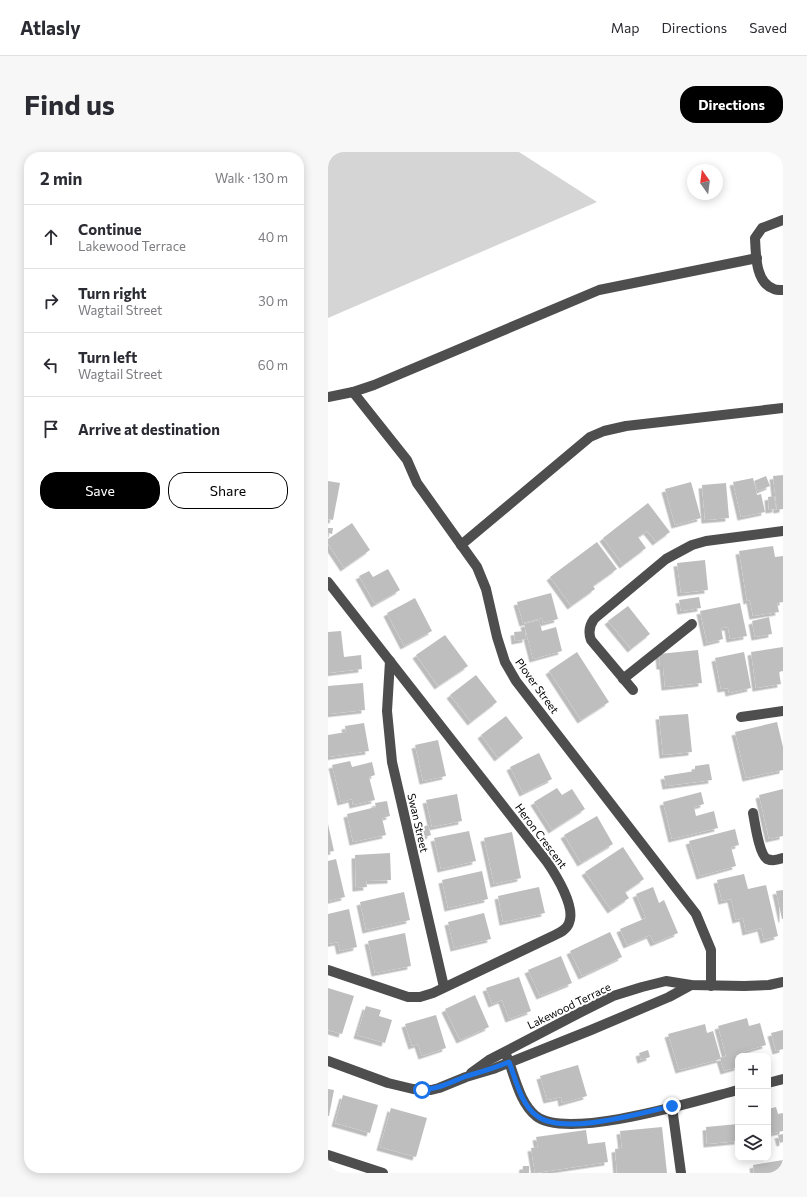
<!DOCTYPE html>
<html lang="en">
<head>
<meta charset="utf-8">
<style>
	:root { --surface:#fff; --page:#f7f7f7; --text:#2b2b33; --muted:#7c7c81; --line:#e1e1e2; --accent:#000 }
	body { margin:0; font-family:Commissioner,sans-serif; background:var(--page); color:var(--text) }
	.controls { position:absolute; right:12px; bottom:12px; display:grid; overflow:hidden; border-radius:8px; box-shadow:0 2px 10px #0003 }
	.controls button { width:36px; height:36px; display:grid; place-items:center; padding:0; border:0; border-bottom:1px solid var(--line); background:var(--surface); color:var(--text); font:20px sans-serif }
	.compass { position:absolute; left:359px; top:12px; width:36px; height:36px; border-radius:50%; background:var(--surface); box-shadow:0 2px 10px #0003; rotate:346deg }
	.stop { position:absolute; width:12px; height:12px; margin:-9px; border:3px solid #1a73e8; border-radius:50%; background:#fff }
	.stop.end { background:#1a73e8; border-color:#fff; box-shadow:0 1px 4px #0008 }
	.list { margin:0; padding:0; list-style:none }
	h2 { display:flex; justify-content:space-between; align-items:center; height:52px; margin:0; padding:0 16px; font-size:17px }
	h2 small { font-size:13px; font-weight:400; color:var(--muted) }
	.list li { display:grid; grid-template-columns:26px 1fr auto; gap:12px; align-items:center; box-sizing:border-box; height:64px; padding:0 16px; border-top:1px solid var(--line) }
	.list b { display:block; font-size:15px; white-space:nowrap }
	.list p { margin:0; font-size:13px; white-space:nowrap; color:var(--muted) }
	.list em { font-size:13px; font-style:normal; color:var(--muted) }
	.actions { display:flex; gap:8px; padding:12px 16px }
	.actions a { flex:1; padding:9px 0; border:1px solid var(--accent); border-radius:16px; text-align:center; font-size:14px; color:var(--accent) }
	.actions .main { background:var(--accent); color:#fff }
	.icon { flex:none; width:22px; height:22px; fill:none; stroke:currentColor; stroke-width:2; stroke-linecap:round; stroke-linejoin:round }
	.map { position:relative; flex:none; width:455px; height:1021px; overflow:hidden; border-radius:16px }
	header { display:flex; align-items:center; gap:24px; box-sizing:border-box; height:56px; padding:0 20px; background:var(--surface); border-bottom:1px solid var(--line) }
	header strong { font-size:19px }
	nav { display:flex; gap:22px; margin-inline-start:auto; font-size:14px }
	.intro { display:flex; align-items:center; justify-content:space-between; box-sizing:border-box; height:96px; padding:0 24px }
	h1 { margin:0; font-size:28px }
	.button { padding:10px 18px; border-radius:16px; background:var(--accent); color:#fff; font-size:14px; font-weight:700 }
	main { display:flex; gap:24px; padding:0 24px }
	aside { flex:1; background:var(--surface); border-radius:16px; box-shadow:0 2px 10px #0003 }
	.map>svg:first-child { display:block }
	.green { fill:#d5d5d5 }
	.building { fill:#bebebe; filter:url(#shadow) }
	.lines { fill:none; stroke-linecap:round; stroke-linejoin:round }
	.minor { stroke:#4e4e4e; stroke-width:10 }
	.route { stroke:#1a73e8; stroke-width:5 }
	.labels { text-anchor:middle; stroke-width:4; stroke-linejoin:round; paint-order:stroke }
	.street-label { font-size:11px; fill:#000; stroke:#fff }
</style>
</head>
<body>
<header>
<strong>Atlasly</strong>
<nav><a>Map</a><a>Directions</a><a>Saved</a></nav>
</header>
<div class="intro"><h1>Find us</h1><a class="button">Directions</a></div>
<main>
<aside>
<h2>2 min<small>Walk · 130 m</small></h2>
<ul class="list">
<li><svg class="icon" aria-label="ahead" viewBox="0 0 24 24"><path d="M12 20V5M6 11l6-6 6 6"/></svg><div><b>Continue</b><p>Lakewood Terrace</p></div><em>40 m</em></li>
<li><svg class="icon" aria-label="right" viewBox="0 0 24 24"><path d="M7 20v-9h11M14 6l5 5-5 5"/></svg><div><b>Turn right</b><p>Wagtail Street</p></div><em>30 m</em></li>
<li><svg class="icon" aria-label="left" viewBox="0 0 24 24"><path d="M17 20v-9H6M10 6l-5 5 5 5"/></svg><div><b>Turn left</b><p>Wagtail Street</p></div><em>60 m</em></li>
<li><svg class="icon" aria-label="arrive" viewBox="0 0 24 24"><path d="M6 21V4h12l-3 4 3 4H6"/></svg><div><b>Arrive at destination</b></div></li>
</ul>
<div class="actions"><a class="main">Save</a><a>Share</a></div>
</aside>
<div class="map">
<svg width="455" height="1021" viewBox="0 0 455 1021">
	<defs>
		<filter id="shadow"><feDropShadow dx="-3.5" dy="3.5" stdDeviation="0" flood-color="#0004"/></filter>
	</defs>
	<rect width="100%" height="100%" fill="#fff"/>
	<path class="green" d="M 0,0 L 191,0 L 269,50 L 0,166 Z"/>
	<g class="building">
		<path d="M 455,323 L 455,357 L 449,358 L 445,324 Z"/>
		<path d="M 438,324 L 442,334 L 430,339 L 426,329 Z"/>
		<path d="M 425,326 L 429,343 L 433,342 L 437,360 L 413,365 L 405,330 Z"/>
		<path d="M 0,329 L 12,331 L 5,368 L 0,367 Z"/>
		<path d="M 363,330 L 373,366 L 347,373 L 337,337 Z"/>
		<path d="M 398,331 L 401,366 L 377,368 L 374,333 Z"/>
		<path d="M 446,344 L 448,357 L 441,358 L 440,345 Z"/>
		<path d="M 320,351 L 342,380 L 328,390 L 319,379 L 310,385 L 318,396 L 295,413 L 275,386 Z"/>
		<path d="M 24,371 L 42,398 L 16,416 L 0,392 L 0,387 Z"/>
		<path d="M 0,376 L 5,376 L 4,382 L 0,381 Z"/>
		<path d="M 269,390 L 289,417 L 265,434 L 267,437 L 243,454 L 222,425 Z"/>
		<path d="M 445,394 L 447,405 L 455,404 L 455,450 L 449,451 L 451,460 L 425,464 L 422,448 L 419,449 L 411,399 Z"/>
		<path d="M 377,408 L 380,438 L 353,441 L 349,411 Z"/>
		<path d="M 60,417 L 72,438 L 47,452 L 31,424 L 41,419 L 45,425 Z"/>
		<path d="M 223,441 L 230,467 L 215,471 L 214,466 L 195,471 L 189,450 Z"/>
		<path d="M 371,445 L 373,456 L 353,459 L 351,448 Z"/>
		<path d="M 87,446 L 104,479 L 76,494 L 59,461 Z"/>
		<path d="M 412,451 L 419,484 L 402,487 L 400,475 L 393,476 L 395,487 L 379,491 L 372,459 Z"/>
		<path d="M 300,454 L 322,482 L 303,497 L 280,469 Z"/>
		<path d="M 441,465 L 444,482 L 427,485 L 424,469 Z"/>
		<path d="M 211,468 L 214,479 L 228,475 L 234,499 L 205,507 L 196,472 Z"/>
		<path d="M 13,479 L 16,505 L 33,503 L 34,517 L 0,521 L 0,480 Z"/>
		<path d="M 197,479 L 198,487 L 187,489 L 186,480 Z"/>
		<path d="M 117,483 L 140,514 L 110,534 L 88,503 Z"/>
		<path d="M 455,495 L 455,519 L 451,520 L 453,532 L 428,536 L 423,500 Z"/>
		<path d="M 370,498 L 374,531 L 337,535 L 335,514 L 332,514 L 331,502 Z"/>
		<path d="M 249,500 L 281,550 L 253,568 L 221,519 Z"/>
		<path d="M 416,500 L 423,536 L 401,541 L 400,536 L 393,537 L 387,506 Z"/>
		<path d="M 148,523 L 169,550 L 143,570 L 122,543 Z"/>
		<path d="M 35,531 L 37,558 L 0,562 L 0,534 Z"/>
		<path d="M 360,562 L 364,600 L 335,603 L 331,564 Z"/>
		<path d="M 178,564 L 195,586 L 170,606 L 153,583 Z"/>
		<path d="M 449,570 L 455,595 L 455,618 L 418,626 L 407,580 Z"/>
		<path d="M 36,571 L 41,599 L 0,605 L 0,583 L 18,580 L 17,574 Z"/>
		<path d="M 110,588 L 118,624 L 95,629 L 87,593 Z"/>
		<path d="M 211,601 L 224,627 L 195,641 L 182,615 Z"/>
		<path d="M 22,609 L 24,615 L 44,610 L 47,623 L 41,625 L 47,648 L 25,653 L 24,647 L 13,650 L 4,613 Z"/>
		<path d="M 381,612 L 384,628 L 338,634 L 336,624 L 367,619 L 367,614 Z"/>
		<path d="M 229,636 L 234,643 L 244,637 L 257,657 L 224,678 L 206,650 Z"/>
		<path d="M 455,637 L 455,684 L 441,687 L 431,643 Z"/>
		<path d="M 373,640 L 376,652 L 366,655 L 368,664 L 386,659 L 390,676 L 344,687 L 335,650 Z"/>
		<path d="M 129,642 L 134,669 L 104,675 L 98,648 Z"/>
		<path d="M 59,649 L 62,664 L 54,666 L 58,683 L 25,690 L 19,662 L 48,655 L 47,651 Z"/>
		<path d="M 269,664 L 285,692 L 253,711 L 236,683 Z"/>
		<path d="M 0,672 L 6,699 L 0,700 Z"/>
		<path d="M 100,673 L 103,683 L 97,685 L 94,675 Z"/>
		<path d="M 407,677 L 411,693 L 403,695 L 408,714 L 372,724 L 361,689 Z"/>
		<path d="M 141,679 L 148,709 L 113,717 L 106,686 Z"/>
		<path d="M 184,680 L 193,726 L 166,732 L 156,686 Z"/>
		<path d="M 295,695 L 316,727 L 297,740 L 301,746 L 283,758 L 257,720 Z"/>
		<path d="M 62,701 L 63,728 L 38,729 L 39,735 L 28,736 L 27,703 Z"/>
		<path d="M 8,707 L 17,745 L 0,749 L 0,709 Z"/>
		<path d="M 154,719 L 160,747 L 120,756 L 114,728 Z"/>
		<path d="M 416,722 L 420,737 L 438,733 L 450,784 L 436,788 L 433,776 L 418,780 L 415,766 L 408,768 L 403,747 L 394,749 L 389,728 Z"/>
		<path d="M 211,735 L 217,761 L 175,770 L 170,744 Z"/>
		<path d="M 325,735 L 331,751 L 336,748 L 350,781 L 326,791 L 322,783 L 299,793 L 292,777 L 318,766 L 308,742 Z"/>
		<path d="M 455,738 L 455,767 L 454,767 L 448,739 Z"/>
		<path d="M 76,740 L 82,768 L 38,778 L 32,750 Z"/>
		<path d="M 21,757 L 29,795 L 12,799 L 10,790 L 0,792 L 0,762 Z"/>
		<path d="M 156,761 L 163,787 L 126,796 L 120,770 Z"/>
		<path d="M 282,780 L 294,805 L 254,824 L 242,799 Z"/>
		<path d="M 77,781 L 83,814 L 47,821 L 40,789 Z"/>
		<path d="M 233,804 L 244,831 L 212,844 L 200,818 Z"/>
		<path d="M 191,825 L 203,859 L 181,867 L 174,848 L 164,852 L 158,836 Z"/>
		<path d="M 0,836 L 26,844 L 14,882 L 0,878 Z"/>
		<path d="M 147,843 L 161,875 L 132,888 L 117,857 Z"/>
		<path d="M 38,854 L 53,858 L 51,864 L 64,868 L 57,891 L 29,883 Z"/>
		<path d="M 108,863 L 118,896 L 94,904 L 90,892 L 84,894 L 77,872 Z"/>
		<path d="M 419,866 L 421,874 L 432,871 L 438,893 L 414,900 L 415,904 L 410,904 L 410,915 L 396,919 L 392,906 L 398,904 L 390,874 Z"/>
		<path d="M 377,872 L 379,881 L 385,879 L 393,907 L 351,918 L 340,882 Z"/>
		<path d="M 455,878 L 455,897 L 448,899 L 443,881 Z"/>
		<path d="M 320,898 L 322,905 L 313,908 L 311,901 Z"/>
		<path d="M 250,913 L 259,944 L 234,951 L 233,945 L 219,948 L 212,924 Z"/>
		<path d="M 0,937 L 6,938 L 1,964 L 0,964 Z"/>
		<path d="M 15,943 L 50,953 L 42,981 L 7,971 Z"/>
		<path d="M 448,955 L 450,962 L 455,961 L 455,979 L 440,982 L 440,957 Z"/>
		<path d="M 63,956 L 99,966 L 88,1005 L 52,995 Z"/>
		<path d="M 410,972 L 410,989 L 379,992 L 378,975 Z"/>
		<path d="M 334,975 L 339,1021 L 289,1021 L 287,997 L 294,996 L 292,979 Z"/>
		<path d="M 258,978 L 260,992 L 277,990 L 280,1010 L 207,1021 L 203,996 L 210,995 L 208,985 Z"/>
		<path d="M 455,982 L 455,990 L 452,991 L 450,983 Z"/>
		<path d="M 455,1008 L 455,1021 L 426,1021 L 425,1013 Z"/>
		<path d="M 195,1014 L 201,1014 L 201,1021 L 194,1021 Z"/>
	</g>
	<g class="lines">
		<g class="minor">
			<path d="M 455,68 L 434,76 L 427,86 C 428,102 427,131 446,137 C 448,138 452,138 455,138"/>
			<path d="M 25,240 L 79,308 L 89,331 L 149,415 L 158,437 L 169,485 L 177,510 L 188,529 L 368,762 L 383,798 L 383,834"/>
			<path d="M 0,245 L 25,240 L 46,233 L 271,138 L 429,106"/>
			<path d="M 133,393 L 262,285 L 276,279 L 298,274 L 455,256"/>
			<path d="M 0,430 L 219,710 C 228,723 248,755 241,771 C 239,777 233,780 227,783 L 105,841 L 92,845 L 80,845 L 0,818"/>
			<path d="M 62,509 L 59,559 L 64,610 L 116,835"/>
			<path d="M 295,527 L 364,472"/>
			<path d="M 305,538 L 263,488 C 260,480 261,474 266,467 L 338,407 L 364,393 L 378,389 L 455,379"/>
			<path d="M 413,565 L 455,559"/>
			<path d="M 425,661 C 427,671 431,702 439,707 C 444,709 450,708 455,706"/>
			<path d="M 179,905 C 187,924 191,950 208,964 C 240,989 371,948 410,938"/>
			<path d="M 0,909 L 60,931 L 85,937 L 103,938 L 111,936 L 138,925 L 165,917 L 263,878 L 341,845 L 363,833"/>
			<path d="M 143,921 L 161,908 L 253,860 L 285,844 L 314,835 L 338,829 L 363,833 L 416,834 L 441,833 L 455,830"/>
			<path d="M 440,931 L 455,927"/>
			<path d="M 344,955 L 353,1021"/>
			<path d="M 0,1003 L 55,1021"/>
		</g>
	</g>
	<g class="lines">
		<path class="route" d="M 94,938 C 111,937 123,930 139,924 C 153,920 167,916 181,910 C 188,928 193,953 209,964 C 235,984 314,961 344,954"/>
	</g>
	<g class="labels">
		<g class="street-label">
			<text transform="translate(209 534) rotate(54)" y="4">Plover Street</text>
			<text transform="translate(90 671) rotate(77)" y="4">Swan Street</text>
			<text transform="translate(213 684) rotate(53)" y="4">Heron Crescent</text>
			<text transform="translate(241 854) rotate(-26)" y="4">Lakewood Terrace</text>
		</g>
	</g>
</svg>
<div class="controls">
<button>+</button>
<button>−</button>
<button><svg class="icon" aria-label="layers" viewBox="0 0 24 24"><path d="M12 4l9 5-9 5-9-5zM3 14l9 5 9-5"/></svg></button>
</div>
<svg class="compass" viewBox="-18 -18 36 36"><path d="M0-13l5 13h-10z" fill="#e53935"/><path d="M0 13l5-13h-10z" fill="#7c7c81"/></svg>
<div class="stop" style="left:94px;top:938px"></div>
<div class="stop end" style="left:344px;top:954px"></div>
</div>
</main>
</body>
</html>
